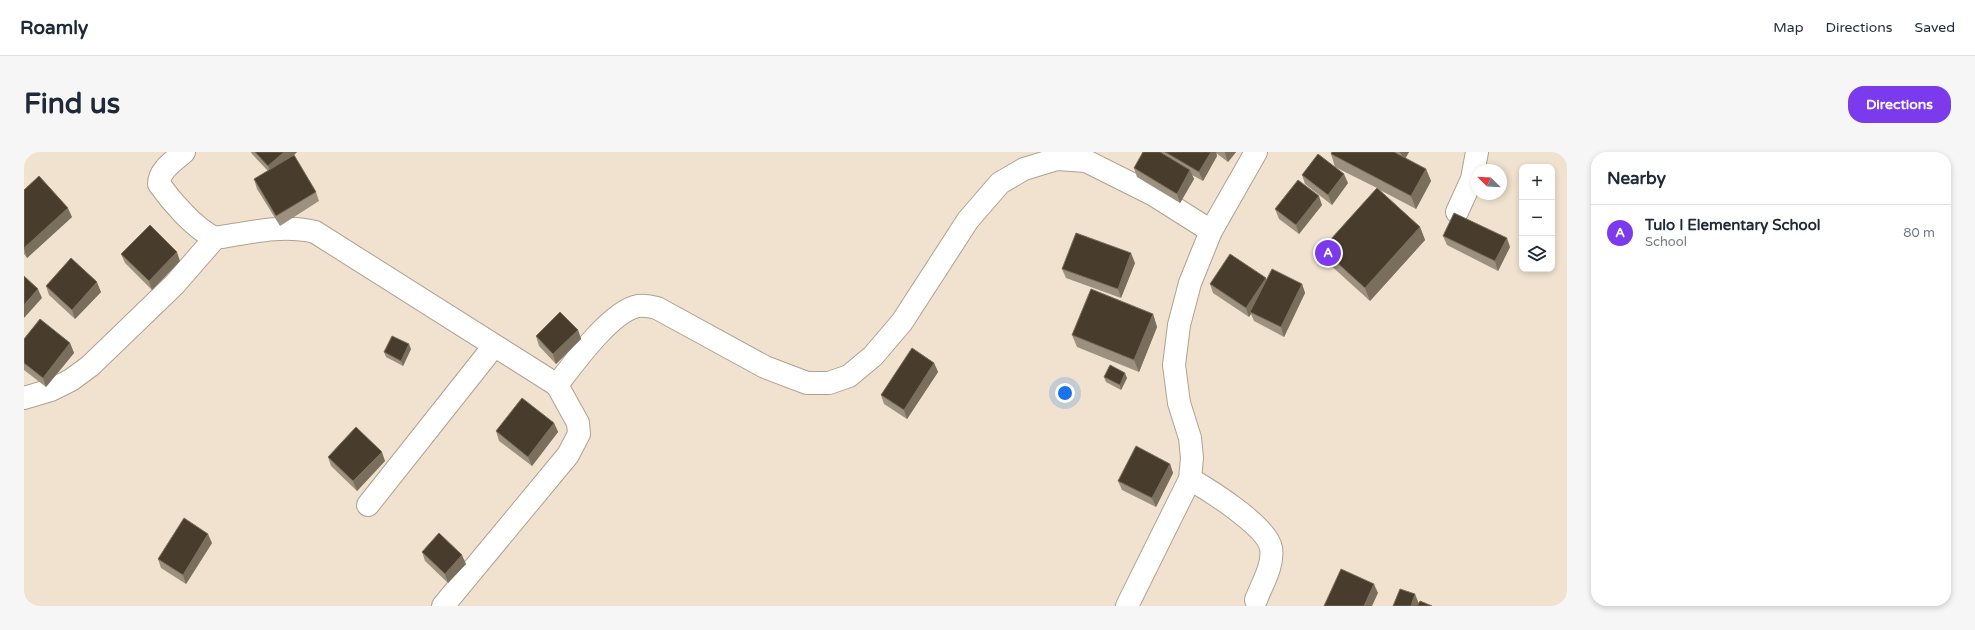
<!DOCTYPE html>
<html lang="en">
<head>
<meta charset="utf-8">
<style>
	:root { --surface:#fff; --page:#f6f6f7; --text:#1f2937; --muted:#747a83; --line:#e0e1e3; --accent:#7c3aed }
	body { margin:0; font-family:"Varela Round",sans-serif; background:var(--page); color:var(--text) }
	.controls { position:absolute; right:12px; top:12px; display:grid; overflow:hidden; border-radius:8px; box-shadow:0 2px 6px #0003 }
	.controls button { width:36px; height:36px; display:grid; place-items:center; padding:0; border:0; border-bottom:1px solid var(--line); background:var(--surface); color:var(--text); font:20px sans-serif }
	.compass { position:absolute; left:1447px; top:12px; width:36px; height:36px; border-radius:50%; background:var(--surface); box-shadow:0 2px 6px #0003; rotate:294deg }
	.you { position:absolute; left:1041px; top:241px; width:14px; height:14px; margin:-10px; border:3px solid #fff; border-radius:50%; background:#1a73e8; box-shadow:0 0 0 6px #1a73e833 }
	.badge { display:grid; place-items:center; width:26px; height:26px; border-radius:50%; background:var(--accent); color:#fff; font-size:13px; font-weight:700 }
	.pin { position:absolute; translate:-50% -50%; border:2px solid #fff; box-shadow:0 1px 4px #0006 }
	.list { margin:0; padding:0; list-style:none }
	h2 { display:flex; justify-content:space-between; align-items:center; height:52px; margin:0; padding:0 16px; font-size:17px }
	h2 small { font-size:13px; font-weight:400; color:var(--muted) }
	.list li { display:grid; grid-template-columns:26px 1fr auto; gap:12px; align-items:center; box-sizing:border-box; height:56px; padding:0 16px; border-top:1px solid var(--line) }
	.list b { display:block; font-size:15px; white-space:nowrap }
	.list p { margin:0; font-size:13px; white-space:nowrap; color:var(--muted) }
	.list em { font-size:13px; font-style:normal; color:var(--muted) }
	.icon { flex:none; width:22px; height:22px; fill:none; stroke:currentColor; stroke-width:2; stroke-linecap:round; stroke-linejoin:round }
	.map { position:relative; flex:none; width:1543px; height:454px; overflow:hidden; border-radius:16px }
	header { display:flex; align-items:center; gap:24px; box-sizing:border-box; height:56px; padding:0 20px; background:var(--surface); border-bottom:1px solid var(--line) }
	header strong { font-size:19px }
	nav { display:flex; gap:22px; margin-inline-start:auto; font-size:14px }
	.intro { display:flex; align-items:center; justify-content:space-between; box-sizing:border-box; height:96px; padding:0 24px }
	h1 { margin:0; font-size:28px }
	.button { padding:10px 18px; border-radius:16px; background:var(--accent); color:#fff; font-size:14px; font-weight:700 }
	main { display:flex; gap:24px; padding:0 24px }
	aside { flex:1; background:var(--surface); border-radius:16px; box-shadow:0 2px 6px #0003 }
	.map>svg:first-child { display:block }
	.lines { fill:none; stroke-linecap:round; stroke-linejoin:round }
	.minor-casing { stroke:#afa28f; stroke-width:24 }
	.minor { stroke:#fff; stroke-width:22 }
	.wall { fill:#9c907e }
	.shaded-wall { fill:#7a6e5d }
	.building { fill:#483d2d; stroke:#7a6e5d }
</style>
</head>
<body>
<header>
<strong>Roamly</strong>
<nav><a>Map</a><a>Directions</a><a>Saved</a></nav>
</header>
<div class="intro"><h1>Find us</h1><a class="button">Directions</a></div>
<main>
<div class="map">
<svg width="1543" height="454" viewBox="0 0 1543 454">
	<rect width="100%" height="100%" fill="#f0e2ce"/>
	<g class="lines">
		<g class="minor-casing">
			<g id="minor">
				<path d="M 160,0 C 150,9 135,18 135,32 C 147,49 171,77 191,86 C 224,81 257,72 291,80 L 533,233"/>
				<path d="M 1433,60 L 1448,27 L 1453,0"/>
				<path d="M 0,246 L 27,238 L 47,228 L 66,214 L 151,132 L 191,86"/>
				<path d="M 1166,327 C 1185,338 1243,374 1247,396 C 1250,413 1238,432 1232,448"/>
				<path d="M 344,353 L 470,194"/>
				<path d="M 419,454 L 544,303 L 555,282 L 554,271 L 533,233 C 550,211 587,159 614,154 C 621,153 626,154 633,156 L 741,215 L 783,231 L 805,231 L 825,224 L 849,204 L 878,170 L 944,68 L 976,31 L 1000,17 L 1033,7 L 1062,9 L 1130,43 L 1187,79"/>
				<path d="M 1103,454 L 1166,327 L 1168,306 L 1166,286 L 1155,251 L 1150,213 L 1155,173 L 1166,131 L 1187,79 L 1232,0"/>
			</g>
		</g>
		<use href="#minor" class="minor"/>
	</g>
	<g class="wall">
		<path d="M 227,0 L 273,0 L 270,3 L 292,40 L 295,49 L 256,74 L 233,37 L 230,27 L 244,19 L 228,2 Z"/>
		<path d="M 1119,0 L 1212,0 L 1204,10 L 1192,1 L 1193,4 L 1179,29 L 1168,23 L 1170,27 L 1156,51 L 1113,25 L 1110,16 Z"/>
		<path d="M 1308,0 L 1385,0 L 1381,6 L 1402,17 L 1407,29 L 1392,57 L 1356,38 L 1396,75 L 1401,88 L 1346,149 L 1303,110 L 1298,97 L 1353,36 L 1311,15 L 1307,2 Z"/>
		<path d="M 1278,23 L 1324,31 L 1308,53 L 1281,32 Z"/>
		<path d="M 0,38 L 48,65 L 3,106 L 0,102 Z"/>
		<path d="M 1298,53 L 1275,82 L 1255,67 L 1251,57 Z"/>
		<path d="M 1419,84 L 1486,95 L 1474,119 L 1423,93 Z"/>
		<path d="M 97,102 L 156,109 L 128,138 L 101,111 Z"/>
		<path d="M 1111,111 L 1097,146 L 1042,126 L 1038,117 Z"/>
		<path d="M 1242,126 L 1242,128 L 1278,132 L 1281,141 L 1260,185 L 1230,169 L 1227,162 L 1225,165 L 1189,141 L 1186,132 Z"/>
		<path d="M 22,134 L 77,140 L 51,167 L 25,143 Z"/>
		<path d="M 1129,162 L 1133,175 L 1115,220 L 1053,195 L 1048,183 Z"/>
		<path d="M 554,178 L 557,187 L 532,212 L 515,194 L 512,184 Z"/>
		<path d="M 0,187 L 46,191 L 50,201 L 22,235 L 0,218 Z"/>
		<path d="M 387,197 L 379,214 L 362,205 L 360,200 Z"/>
		<path d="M 910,211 L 914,220 L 883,267 L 860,252 L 857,243 Z"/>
		<path d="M 1080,225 L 1103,226 L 1097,238 L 1082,230 Z"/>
		<path d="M 530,271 L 534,280 L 508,314 L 475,289 L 472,279 Z"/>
		<path d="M 304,305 L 361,309 L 333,339 L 307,314 Z"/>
		<path d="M 1146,312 L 1149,321 L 1132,355 L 1098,338 L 1094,329 Z"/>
		<path d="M 188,391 L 162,432 L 137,416 L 134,407 Z"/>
		<path d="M 398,400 L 442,412 L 424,431 L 401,409 Z"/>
	</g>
	<g class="shaded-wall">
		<path d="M 260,0 L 273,0 L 248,23 L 244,14 Z"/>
		<path d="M 1187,0 L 1192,0 L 1193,4 L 1179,29 L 1175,20 Z"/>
		<path d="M 1201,0 L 1212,0 L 1204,10 L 1201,1 Z"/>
		<path d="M 1376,0 L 1385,0 L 1380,9 Z"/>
		<path d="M 1402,17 L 1407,29 L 1392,57 L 1387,44 Z"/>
		<path d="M 1166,18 L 1170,27 L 1156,51 L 1153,42 Z"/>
		<path d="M 1320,22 L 1324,31 L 1308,53 L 1304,43 Z"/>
		<path d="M 1295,44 L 1298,53 L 1275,82 L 1272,73 Z"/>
		<path d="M 44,56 L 48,65 L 3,106 L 0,96 Z"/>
		<path d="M 1396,75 L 1401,88 L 1346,149 L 1341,136 Z"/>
		<path d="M 1483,86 L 1486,95 L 1474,119 L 1471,109 Z"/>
		<path d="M 153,100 L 156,109 L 128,138 L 125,129 Z"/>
		<path d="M 1107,101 L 1111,111 L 1097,146 L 1094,137 Z"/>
		<path d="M 1242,126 L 1245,136 L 1226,160 L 1227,162 L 1225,165 L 1222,156 Z"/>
		<path d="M 73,130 L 77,140 L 51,167 L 48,158 Z"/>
		<path d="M 1278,132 L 1281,141 L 1260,185 L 1257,175 Z"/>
		<path d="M 14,137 L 18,146 L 0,166 L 0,153 Z"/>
		<path d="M 1129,162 L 1133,175 L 1115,220 L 1110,208 Z"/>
		<path d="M 554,178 L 557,187 L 532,212 L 529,202 Z"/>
		<path d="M 46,191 L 50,201 L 22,235 L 19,226 Z"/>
		<path d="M 385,192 L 387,197 L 379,214 L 377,209 Z"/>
		<path d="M 910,211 L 914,220 L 883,267 L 880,258 Z"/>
		<path d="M 1101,221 L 1103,226 L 1097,238 L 1096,233 Z"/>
		<path d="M 530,271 L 534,280 L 508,314 L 504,305 Z"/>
		<path d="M 358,300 L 361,309 L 333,339 L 329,329 Z"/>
		<path d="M 1146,312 L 1149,321 L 1132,355 L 1128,346 Z"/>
		<path d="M 184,382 L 188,391 L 162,432 L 159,423 Z"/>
		<path d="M 438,403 L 442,412 L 424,431 L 421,422 Z"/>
		<path d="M 1350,432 L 1354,441 L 1348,454 L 1340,454 Z"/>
		<path d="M 1391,442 L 1395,452 L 1394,454 L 1387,454 Z"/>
	</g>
	<g class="building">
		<path d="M 231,0 L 260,0 L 244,14 Z"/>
		<path d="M 1119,0 L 1136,0 L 1166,18 L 1153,42 L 1110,16 Z"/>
		<path d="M 1141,0 L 1187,0 L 1175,20 Z"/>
		<path d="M 1308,0 L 1370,0 L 1402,17 L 1387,44 L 1307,2 Z"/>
		<path d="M 1294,2 L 1320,22 L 1304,43 L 1278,23 Z"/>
		<path d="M 270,3 L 292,40 L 252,64 L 230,27 Z"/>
		<path d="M 15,24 L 44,56 L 0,96 L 0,38 Z"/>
		<path d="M 1274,28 L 1295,44 L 1272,73 L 1251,57 Z"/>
		<path d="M 1353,36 L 1396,75 L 1341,136 L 1298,97 Z"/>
		<path d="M 1430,61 L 1483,86 L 1471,109 L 1419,84 Z"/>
		<path d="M 126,73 L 153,100 L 125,129 L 97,102 Z"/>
		<path d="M 1052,81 L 1107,101 L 1094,137 L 1038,117 Z"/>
		<path d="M 1206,102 L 1242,126 L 1222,156 L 1186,132 Z"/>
		<path d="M 47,106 L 73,130 L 48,158 L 22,134 Z"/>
		<path d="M 1248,117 L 1278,132 L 1257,175 L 1226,160 Z"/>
		<path d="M 0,124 L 14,137 L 0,153 Z"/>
		<path d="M 1067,137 L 1129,162 L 1110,208 L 1048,183 Z"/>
		<path d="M 536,160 L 554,178 L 529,202 L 512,184 Z"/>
		<path d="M 16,167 L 46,191 L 19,226 L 0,211 L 0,187 Z"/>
		<path d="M 368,184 L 385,192 L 377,209 L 360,200 Z"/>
		<path d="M 888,196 L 910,211 L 880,258 L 857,243 Z"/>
		<path d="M 1086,213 L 1101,221 L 1096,233 L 1080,225 Z"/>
		<path d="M 498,246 L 530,271 L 504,305 L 472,279 Z"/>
		<path d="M 332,275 L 358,300 L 329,329 L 304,305 Z"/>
		<path d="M 1112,294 L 1146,312 L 1128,346 L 1094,329 Z"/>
		<path d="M 160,366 L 184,382 L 159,423 L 134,407 Z"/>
		<path d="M 415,381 L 438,403 L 421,422 L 398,400 Z"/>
		<path d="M 1317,417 L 1350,432 L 1340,454 L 1300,454 Z"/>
		<path d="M 1376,437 L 1391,442 L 1387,454 L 1369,454 Z"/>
		<path d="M 1396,449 L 1408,454 L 1393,454 Z"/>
	</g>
</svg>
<div class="controls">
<button>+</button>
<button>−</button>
<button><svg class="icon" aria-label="layers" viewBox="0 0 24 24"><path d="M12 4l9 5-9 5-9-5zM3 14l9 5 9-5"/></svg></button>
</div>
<svg class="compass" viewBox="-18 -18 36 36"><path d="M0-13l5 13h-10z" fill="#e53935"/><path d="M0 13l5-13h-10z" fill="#747a83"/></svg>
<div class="you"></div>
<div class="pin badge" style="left:1304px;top:101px">A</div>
</div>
<aside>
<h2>Nearby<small></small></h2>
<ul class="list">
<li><span class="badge">A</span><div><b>Tulo I Elementary School</b><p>School</p></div><em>80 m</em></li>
</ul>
</aside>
</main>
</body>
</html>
